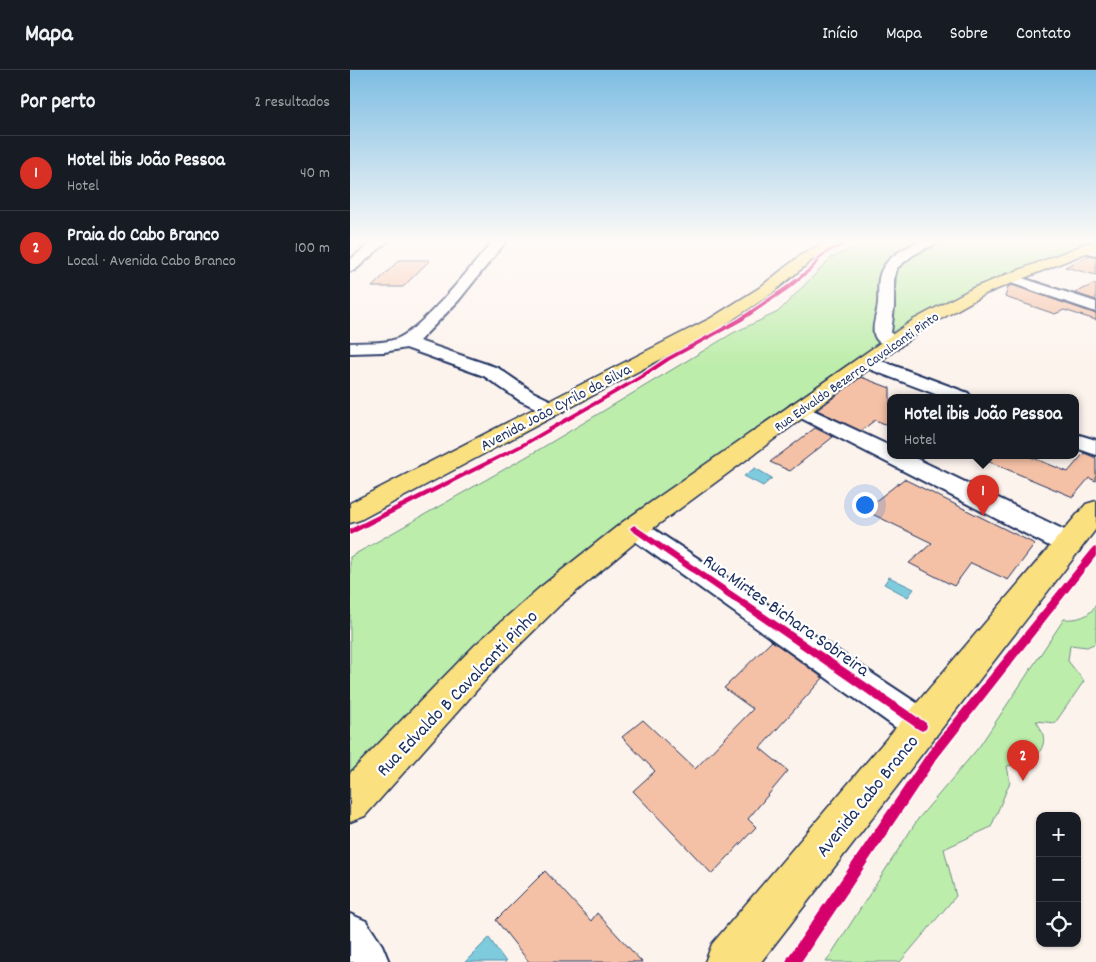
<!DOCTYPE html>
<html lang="pt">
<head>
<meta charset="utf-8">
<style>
	:root { --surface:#171b24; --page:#20242c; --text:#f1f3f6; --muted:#9ea1a6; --line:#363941; --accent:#d93025 }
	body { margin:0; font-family:Dekko,sans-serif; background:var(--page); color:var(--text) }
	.controls { position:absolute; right:15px; bottom:15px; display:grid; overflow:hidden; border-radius:10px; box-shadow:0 1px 4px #0004 }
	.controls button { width:45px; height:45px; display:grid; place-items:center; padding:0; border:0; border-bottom:1px solid var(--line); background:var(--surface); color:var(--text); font:25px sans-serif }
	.you { position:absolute; left:514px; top:434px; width:18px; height:18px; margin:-12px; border:4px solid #fff; border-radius:50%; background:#1a73e8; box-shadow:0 0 0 8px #1a73e833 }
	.badge { display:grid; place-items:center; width:32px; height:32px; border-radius:50%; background:var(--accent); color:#fff; font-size:16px; font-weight:700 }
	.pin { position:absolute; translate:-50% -41px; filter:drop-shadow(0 1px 2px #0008) }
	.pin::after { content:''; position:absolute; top:26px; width:18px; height:15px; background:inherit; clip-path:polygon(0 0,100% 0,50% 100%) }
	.popup { position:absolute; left:537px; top:324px; width:192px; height:65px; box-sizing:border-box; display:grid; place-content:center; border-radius:10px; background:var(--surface); filter:drop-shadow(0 1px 4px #0005); font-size:16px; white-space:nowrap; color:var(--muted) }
	.popup b { font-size:19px; color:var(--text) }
	.popup::after { content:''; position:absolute; left:50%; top:100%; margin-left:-10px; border:10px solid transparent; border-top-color:var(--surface) }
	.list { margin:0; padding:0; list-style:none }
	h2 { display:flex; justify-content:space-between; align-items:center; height:65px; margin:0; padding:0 20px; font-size:21px }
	h2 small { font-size:16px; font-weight:400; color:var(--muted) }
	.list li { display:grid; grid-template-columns:32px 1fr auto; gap:15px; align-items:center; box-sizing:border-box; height:75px; padding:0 20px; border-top:1px solid var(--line) }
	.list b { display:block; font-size:19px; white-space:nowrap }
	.list p { margin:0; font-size:16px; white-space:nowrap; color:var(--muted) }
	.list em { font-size:16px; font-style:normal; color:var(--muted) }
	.icon { flex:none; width:28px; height:28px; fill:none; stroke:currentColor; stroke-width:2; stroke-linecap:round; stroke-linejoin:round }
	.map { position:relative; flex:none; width:746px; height:892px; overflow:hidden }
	header { display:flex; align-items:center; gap:30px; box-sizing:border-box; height:70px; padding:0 25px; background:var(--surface); border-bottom:1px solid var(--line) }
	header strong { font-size:24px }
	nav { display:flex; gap:28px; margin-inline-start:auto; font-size:18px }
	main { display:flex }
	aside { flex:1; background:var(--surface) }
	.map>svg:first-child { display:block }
	.green { fill:#bdedab; stroke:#6c8e84 }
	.water { fill:#7dcbdc; stroke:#568daa }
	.building { fill:#f5c1a6; stroke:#1b2f5e }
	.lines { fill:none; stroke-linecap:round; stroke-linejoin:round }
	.minor-casing { stroke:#1b2f5e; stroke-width:4 }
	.major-casing { stroke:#1b2f5e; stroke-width:3 }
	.minor { fill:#fff; fill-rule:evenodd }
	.major { fill:#fbe080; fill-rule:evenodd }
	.cycleway-casing { stroke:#fff; stroke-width:3 }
	.cycleway { fill:#d6006c; fill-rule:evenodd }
	.labels { text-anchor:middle; stroke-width:4.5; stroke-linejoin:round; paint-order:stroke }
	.far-street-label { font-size:14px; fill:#1b2f5e; stroke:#fff }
	.street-label { font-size:16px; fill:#1b2f5e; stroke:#fff }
	.near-street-label { font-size:19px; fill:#1b2f5e; stroke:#fff }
</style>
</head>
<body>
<header>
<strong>Mapa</strong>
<nav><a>Início</a><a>Mapa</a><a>Sobre</a><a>Contato</a></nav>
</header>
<main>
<aside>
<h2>Por perto<small>2 resultados</small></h2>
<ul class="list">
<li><span class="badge">1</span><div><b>Hotel ibis João Pessoa</b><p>Hotel</p></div><em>40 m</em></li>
<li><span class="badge">2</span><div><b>Praia do Cabo Branco</b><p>Local · Avenida Cabo Branco</p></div><em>100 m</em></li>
</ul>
</aside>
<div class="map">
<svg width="746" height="892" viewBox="0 0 746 892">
	<rect width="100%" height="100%" fill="#fdf3ed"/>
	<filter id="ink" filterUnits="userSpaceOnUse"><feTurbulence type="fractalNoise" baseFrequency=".02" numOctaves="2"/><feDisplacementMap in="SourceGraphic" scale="10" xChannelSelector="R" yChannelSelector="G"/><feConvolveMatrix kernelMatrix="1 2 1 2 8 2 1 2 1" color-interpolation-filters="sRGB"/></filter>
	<g filter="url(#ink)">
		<g class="green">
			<path d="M 530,170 L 579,170 L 547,185 L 531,201 L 533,223 L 527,277 L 496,302 L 282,444 L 126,578 L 0,711 L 0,487 L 190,379 L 383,263 L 428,242 L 481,188 L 505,177 Z"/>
			<path d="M 599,170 L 746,170 L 539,267 L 547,214 L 545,202 L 562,187 Z"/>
			<path d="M 746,534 L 746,573 L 737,577 L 720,575 L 718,591 L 734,611 L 705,653 L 686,651 C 698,669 695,675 683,692 L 657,696 L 660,712 L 641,757 L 594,779 L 606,826 L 550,892 L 476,892 L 568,749 L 629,677 L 714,549 C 727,550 740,547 746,534 Z"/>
		</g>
		<g class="water">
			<path d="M 405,398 L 422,408 L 413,416 L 394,406 Z"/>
			<path d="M 539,507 L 564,519 L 558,527 L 534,514 Z"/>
			<path d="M 139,868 L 156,892 L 115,892 Z"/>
		</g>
		<g class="building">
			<path d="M 740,185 L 746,187 L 746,205 L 715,197 Z"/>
			<path d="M 49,190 L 80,190 L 53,217 L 22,217 Z"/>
			<path d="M 746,213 L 746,230 L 725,223 Z"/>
			<path d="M 662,215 L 746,244 L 746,250 L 714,240 L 705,244 L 655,227 L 658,217 Z"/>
			<path d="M 511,307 L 540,318 L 540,356 L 525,350 L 511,361 L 467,340 Z"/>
			<path d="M 465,358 L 483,367 L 440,401 L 420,392 Z"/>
			<path d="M 734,383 L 746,388 L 746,411 L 739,408 L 723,427 L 623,385 L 676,385 L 718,402 Z"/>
			<path d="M 554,409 L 685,474 L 658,510 L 621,493 L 604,516 L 559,493 L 582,473 L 514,440 Z"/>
			<path d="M 422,571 L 473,608 L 410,678 L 438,701 L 398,749 L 406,757 L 362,804 L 283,721 L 305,701 L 272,667 L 293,650 L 345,699 L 403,639 L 374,618 Z"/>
			<path d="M 195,801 L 241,851 L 247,843 L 292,892 L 179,892 L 146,850 Z"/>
		</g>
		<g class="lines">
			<g class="minor-casing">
				<g id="minor">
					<path d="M 24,170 L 39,170 L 5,200 L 0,201 L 0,190 Z"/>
					<path d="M 144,170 L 157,170 L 109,230 L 69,271 L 148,298 L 183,322 L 208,334 L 212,338 L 208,342 L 201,344 L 194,342 L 169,330 L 134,306 L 56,278 L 34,282 L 0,283 L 0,273 C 14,272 33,274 46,269 C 72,260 124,193 144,170 Z"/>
					<path d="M 573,170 L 592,170 L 563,185 L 547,198 L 544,210 L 544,237 L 541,263 L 552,273 L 549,277 C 542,279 538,277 531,273 C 517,265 527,247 528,234 C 529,220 526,208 534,196 C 543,183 559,176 573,170 Z"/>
					<path d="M 736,174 L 746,177 L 746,185 L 731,181 L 729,178 L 731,175 Z"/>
					<path d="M 660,204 L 746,232 L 746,242 L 655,211 L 653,208 L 655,205 Z"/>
					<path d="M 518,286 L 618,323 L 621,327 L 593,327 L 511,296 L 509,292 L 511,288 Z"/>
					<path d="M 448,333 L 540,376 L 540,385 L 559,385 L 729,467 L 733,474 L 729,481 L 719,483 L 709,481 L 441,343 L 437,339 L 441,335 Z"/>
					<path d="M 726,364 L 746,370 L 746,385 L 726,378 Z"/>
					<path d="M 284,449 L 293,452 L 585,645 L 590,656 L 585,667 L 572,672 L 559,667 L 275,464 L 271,458 L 275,452 Z"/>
					<path d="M 0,844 L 16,851 L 32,875 L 39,892 L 0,892 Z"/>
				</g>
			</g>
			<g class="major-casing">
				<g id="major">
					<path d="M 480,170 L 498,170 L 461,191 L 421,224 L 373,256 L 10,450 L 0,453 L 0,433 L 361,248 L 409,218 L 451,185 Z"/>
					<path d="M 746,170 L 746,179 L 635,224 L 575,258 L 294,465 L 210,535 L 149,595 L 15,746 L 0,752 L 0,703 L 125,575 L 188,519 L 274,451 L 563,250 L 623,218 Z"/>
					<path d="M 746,431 L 746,459 L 411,892 L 355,892 L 362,874 L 736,434 Z"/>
				</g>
			</g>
			<use href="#minor" class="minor"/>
			<use href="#major" class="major"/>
			<g class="cycleway-casing">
				<g id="cycleway">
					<path d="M 504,170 L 511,170 L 483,180 L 472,187 L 463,199 L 439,219 L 392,251 L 320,290 L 293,308 L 173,377 L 0,465 L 0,459 L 169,375 L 289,306 L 316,288 L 388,249 L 435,217 L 461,197 L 470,185 L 481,178 Z"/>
					<path d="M 284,455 L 576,653 L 577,656 L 576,659 L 572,661 L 568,659 L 281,460 L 280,458 Z"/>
					<path d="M 746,477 L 746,486 L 586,690 L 451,892 L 436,892 L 438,887 L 578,682 L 743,478 Z"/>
				</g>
			</g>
			<use href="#cycleway" class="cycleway"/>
		</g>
	</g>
	<linearGradient id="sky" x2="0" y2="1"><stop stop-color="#7dbde3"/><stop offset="0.58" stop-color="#fefaf7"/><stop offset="1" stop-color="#fefaf7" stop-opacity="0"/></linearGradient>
	<rect width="746" height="295" fill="url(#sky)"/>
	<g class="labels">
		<g class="far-street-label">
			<text transform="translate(506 301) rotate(-35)" y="5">Rua Edvaldo Bezerra Cavalcanti Pinto</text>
		</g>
		<g class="street-label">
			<text transform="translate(205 336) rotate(-28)" y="6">Avenida João Cyrilo da Silva</text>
		</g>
		<g class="near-street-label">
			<text transform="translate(437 544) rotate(35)" y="7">Rua Mirtes Bichara Sobreira</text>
			<text transform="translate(106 622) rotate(-46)" y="7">Rua Edvaldo B Cavalcanti Pinho</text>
			<text transform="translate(516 725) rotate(-51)" y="7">Avenida Cabo Branco</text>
		</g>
	</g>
</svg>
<div class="controls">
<button>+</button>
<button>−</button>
<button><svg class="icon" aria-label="locate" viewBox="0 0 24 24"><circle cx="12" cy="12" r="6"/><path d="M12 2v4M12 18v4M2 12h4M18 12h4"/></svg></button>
</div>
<div class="you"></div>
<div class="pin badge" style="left:633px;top:446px">1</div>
<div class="popup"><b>Hotel ibis João Pessoa</b>Hotel</div>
<div class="pin badge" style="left:673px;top:711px">2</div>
</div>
</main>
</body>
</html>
